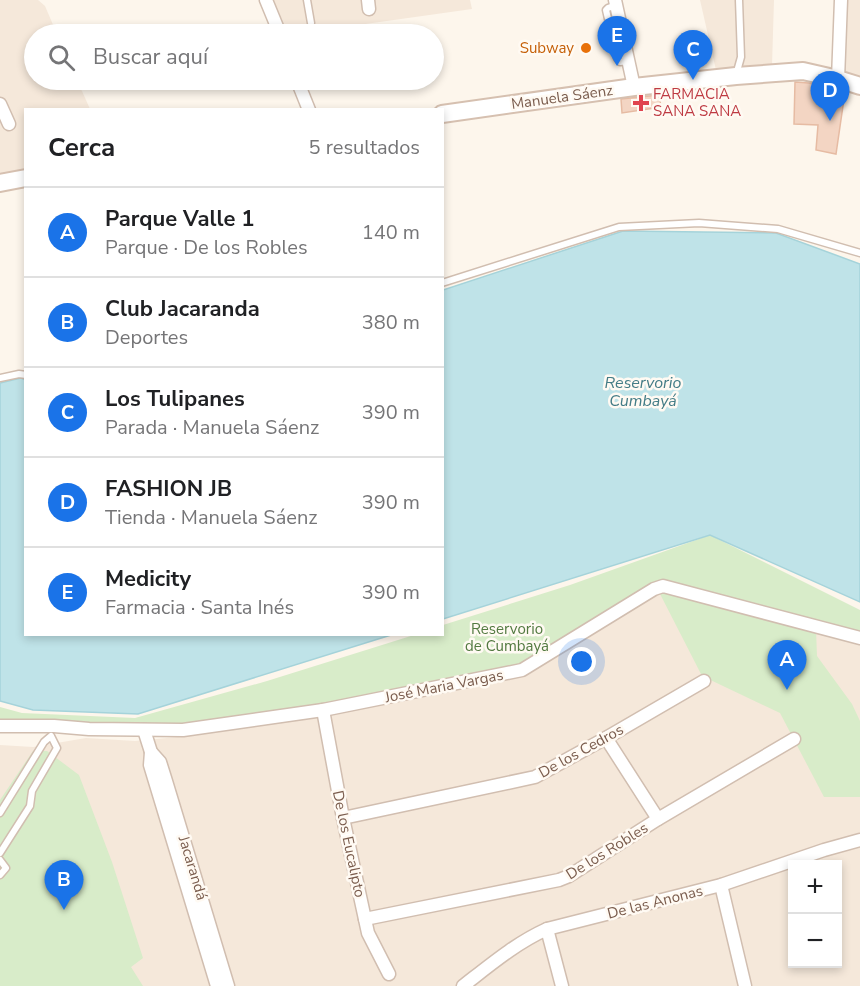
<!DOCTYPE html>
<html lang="es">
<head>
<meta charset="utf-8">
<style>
	:root { --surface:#fff; --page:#f2f2f2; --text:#202124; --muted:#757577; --line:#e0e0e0; --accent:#1a73e8 }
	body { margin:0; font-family:"Nunito Sans",sans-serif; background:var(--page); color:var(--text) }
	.controls { position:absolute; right:18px; bottom:18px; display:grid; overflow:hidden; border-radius:0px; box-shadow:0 3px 9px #0003 }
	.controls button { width:54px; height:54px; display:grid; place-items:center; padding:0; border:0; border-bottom:2px solid var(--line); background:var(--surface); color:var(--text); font:30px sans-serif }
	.you { position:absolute; left:582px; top:662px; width:21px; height:21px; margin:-15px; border:4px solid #fff; border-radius:50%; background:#1a73e8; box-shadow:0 0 0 9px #1a73e833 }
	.badge { display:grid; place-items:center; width:39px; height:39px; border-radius:50%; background:var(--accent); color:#fff; font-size:20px; font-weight:700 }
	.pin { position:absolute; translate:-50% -50px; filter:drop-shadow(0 2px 3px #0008) }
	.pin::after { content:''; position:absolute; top:32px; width:21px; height:18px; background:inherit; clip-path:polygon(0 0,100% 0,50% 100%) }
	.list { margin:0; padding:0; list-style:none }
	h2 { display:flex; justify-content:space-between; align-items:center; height:78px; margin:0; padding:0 24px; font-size:26px }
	h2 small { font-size:20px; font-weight:400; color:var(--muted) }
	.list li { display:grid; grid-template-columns:39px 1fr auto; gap:18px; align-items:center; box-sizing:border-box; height:90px; padding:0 24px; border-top:2px solid var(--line) }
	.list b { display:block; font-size:22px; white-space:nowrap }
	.list p { margin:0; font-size:20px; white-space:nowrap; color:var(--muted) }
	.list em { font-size:20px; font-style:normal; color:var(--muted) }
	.icon { flex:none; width:33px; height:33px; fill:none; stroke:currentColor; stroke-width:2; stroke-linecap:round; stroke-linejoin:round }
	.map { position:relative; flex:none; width:860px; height:986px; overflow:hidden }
	.search { position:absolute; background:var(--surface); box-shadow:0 3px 9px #0003; left:24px; top:24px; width:420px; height:66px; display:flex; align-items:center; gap:15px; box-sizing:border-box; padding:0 21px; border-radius:33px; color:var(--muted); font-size:22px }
	.panel { position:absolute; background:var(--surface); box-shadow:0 3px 9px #0003; left:24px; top:108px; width:420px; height:528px; border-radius:0px }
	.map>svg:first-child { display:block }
	.residential { fill:#f5e8da; fill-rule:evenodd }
	.green { fill:#d8ecc9 }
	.water { fill:#bfe3e8; stroke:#a5d3da; stroke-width:1.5 }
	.building { fill:#f3d5c3; stroke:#e6bba3; stroke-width:1.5 }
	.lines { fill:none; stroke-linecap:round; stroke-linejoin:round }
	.lane-casing { stroke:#d1beb0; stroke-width:9 }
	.street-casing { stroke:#d1beb0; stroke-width:15 }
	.secondary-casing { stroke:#d6c0b0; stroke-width:20 }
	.lane { stroke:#fff; stroke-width:6 }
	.street { stroke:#fff; stroke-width:12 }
	.secondary { stroke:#fff; stroke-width:16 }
	.food-dot { fill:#e8710a; stroke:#fffaf3; stroke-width:2 }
	.health-dot { fill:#e0444e; stroke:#fffaf3; stroke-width:2 }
	.labels { text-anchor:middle; stroke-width:5; stroke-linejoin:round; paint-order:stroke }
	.food-label { font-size:15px; fill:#c56008; stroke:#fffaf3; text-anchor:end }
	.health-label { font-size:15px; fill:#be3a42; stroke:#fffaf3; text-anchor:start }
	.street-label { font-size:15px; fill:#7a5c4d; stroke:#fffaf3 }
	.park-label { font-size:15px; fill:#537a41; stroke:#fffaf3 }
	.water-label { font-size:16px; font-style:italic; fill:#437c86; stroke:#fffaf3 }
</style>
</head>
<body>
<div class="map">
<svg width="860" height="986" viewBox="0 0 860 986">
	<rect width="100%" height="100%" fill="#fdf6ec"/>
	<g class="residential">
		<path d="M 0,0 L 38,0 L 45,6 L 57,34 L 34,34 L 34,80 L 77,80 L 90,109 L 26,110 L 25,169 L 0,174 Z"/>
		<path d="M 273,0 L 470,0 L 472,9 L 337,28 L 286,33 Z"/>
		<path d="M 700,0 L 774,0 L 772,66 L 716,70 Z"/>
		<path d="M 845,0 L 860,0 L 860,77 L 845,72 Z"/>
		<path d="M 658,590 L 860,639 L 860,986 L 0,986 L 0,745 L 33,747 L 86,738 L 135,741 L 198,735 L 323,710 ZM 792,864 L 838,864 L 838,964 L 792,964 Z"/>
	</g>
	<g class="green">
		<path d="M 710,535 L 860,610 L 860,633 L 660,581 L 520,667 L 236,730 L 108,733 L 0,724 L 0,707 L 22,713 L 135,718 L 267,681 L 414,635 L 442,634 L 443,625 L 570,585 Z"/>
		<path d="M 658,590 L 816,629 L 817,656 L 852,704 L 860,721 L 860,797 L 824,797 L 780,713 L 702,676 Z"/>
		<path d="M 33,751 L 47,751 L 79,775 L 112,862 L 143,958 L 131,967 L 143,986 L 0,986 L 0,800 Z"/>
	</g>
	<g class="water">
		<path d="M 623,231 L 776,233 L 860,264 L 860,602 L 710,535 L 443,619 L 443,290 Z"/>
		<path d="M 21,378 L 26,380 L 26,634 L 391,635 L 138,714 L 33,710 L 0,701 L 0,383 Z"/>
	</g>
	<g class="building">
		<path d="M 795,82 L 809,83 L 845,92 L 836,154 L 816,150 L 818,125 L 794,124 Z"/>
		<path d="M 659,95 L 661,107 L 622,113 L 621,99 Z"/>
	</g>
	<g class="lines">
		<g class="lane-casing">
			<g id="lane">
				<path d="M 307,0 L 311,23"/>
				<path d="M 616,5 L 608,8 L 606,10 L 617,58 L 620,62 L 628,61"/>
				<path d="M 736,75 L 741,57 L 739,0"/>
				<path d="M 442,283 L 619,227 L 699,223 L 778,229 L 860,253"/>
				<path d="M 0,378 L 19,374 L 26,375"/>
				<path d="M 0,813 L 44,742 L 51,736 L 57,748 L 32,791 L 30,806 L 0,853"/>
				<path d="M 0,860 L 6,868 L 0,875"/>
			</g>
		</g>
		<g class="street-casing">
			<g id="street">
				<path d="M 266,0 L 280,34"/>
				<path d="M 368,0 L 369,9"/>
				<path d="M 615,0 L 634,87"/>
				<path d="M 838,79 L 841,0"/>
				<path d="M 297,80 L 309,110"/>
				<path d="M 0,104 L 9,124"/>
				<path d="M 323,710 L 343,818 L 368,933 L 389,974"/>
				<path d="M 0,726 L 54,726 L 89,729 L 183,730 L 323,710 L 522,670 L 654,589 L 663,586 L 860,638"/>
				<path d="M 144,730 L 151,752 L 160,762 L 166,781 L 228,986"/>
				<path d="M 606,738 L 658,819"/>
				<path d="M 151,752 L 150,765 L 217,986"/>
				<path d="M 343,818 L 535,777 L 606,738 L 704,681"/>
				<path d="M 721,885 L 745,986"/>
				<path d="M 365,919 L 559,880 L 569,876 L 658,819 L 794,739"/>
				<path d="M 547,929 L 562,986"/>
				<path d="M 463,986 C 490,965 516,943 547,929 L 721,885 L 824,850 L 860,840"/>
			</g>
		</g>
		<g class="secondary-casing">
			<g id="secondary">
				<path d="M 442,114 L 634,87 L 736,76 L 803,71 L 838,79 L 860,86"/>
				<path d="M 0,183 L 26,178"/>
			</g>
		</g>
		<use href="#lane" class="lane"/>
		<use href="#street" class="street"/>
		<use href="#secondary" class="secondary"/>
	</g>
	<circle class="food-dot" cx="586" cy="48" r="6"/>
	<path class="health-dot" d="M638 94h6v6h6v6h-6v6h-6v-6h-6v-6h6z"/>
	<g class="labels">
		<g class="food-label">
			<text x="574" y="53">Subway</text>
		</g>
		<g class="health-label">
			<text x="653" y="99">FARMACIA<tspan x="653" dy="17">SANA SANA</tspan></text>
		</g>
		<g class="street-label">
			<text transform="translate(562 97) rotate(-8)" y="5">Manuela Sáenz</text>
			<text transform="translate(444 686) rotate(-11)" y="5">José Maria Vargas</text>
			<text transform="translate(581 751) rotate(-29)" y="5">De los Cedros</text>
			<text transform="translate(349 844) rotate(78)" y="5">De los Eucalipto</text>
			<text transform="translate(607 851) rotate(-32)" y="5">De los Robles</text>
			<text transform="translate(193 868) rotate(73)" y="5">Jacarandá</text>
			<text transform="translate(655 902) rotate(-14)" y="5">De las Anonas</text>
		</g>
		<g class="park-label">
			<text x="507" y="634">Reservorio<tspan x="507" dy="17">de Cumbayá</tspan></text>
		</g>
		<g class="water-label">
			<text x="643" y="388">Reservorio<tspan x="643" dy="18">Cumbayá</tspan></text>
		</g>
	</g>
</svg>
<div class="controls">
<button>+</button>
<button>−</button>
</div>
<div class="you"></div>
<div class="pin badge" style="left:787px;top:690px">A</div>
<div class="pin badge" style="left:64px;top:910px">B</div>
<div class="pin badge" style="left:693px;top:80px">C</div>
<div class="pin badge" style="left:830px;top:121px">D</div>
<div class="pin badge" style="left:617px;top:66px">E</div>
<div class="search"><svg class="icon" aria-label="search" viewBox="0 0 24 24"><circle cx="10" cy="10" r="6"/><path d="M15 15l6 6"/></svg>Buscar aquí</div>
<section class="panel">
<h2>Cerca<small>5 resultados</small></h2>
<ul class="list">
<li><span class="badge">A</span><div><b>Parque Valle 1</b><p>Parque · De los Robles</p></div><em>140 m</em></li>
<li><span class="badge">B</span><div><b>Club Jacaranda</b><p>Deportes</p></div><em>380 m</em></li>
<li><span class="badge">C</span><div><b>Los Tulipanes</b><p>Parada · Manuela Sáenz</p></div><em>390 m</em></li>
<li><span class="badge">D</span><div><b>FASHION JB</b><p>Tienda · Manuela Sáenz</p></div><em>390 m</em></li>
<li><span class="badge">E</span><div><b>Medicity</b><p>Farmacia · Santa Inés</p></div><em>390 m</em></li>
</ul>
</section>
</div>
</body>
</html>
